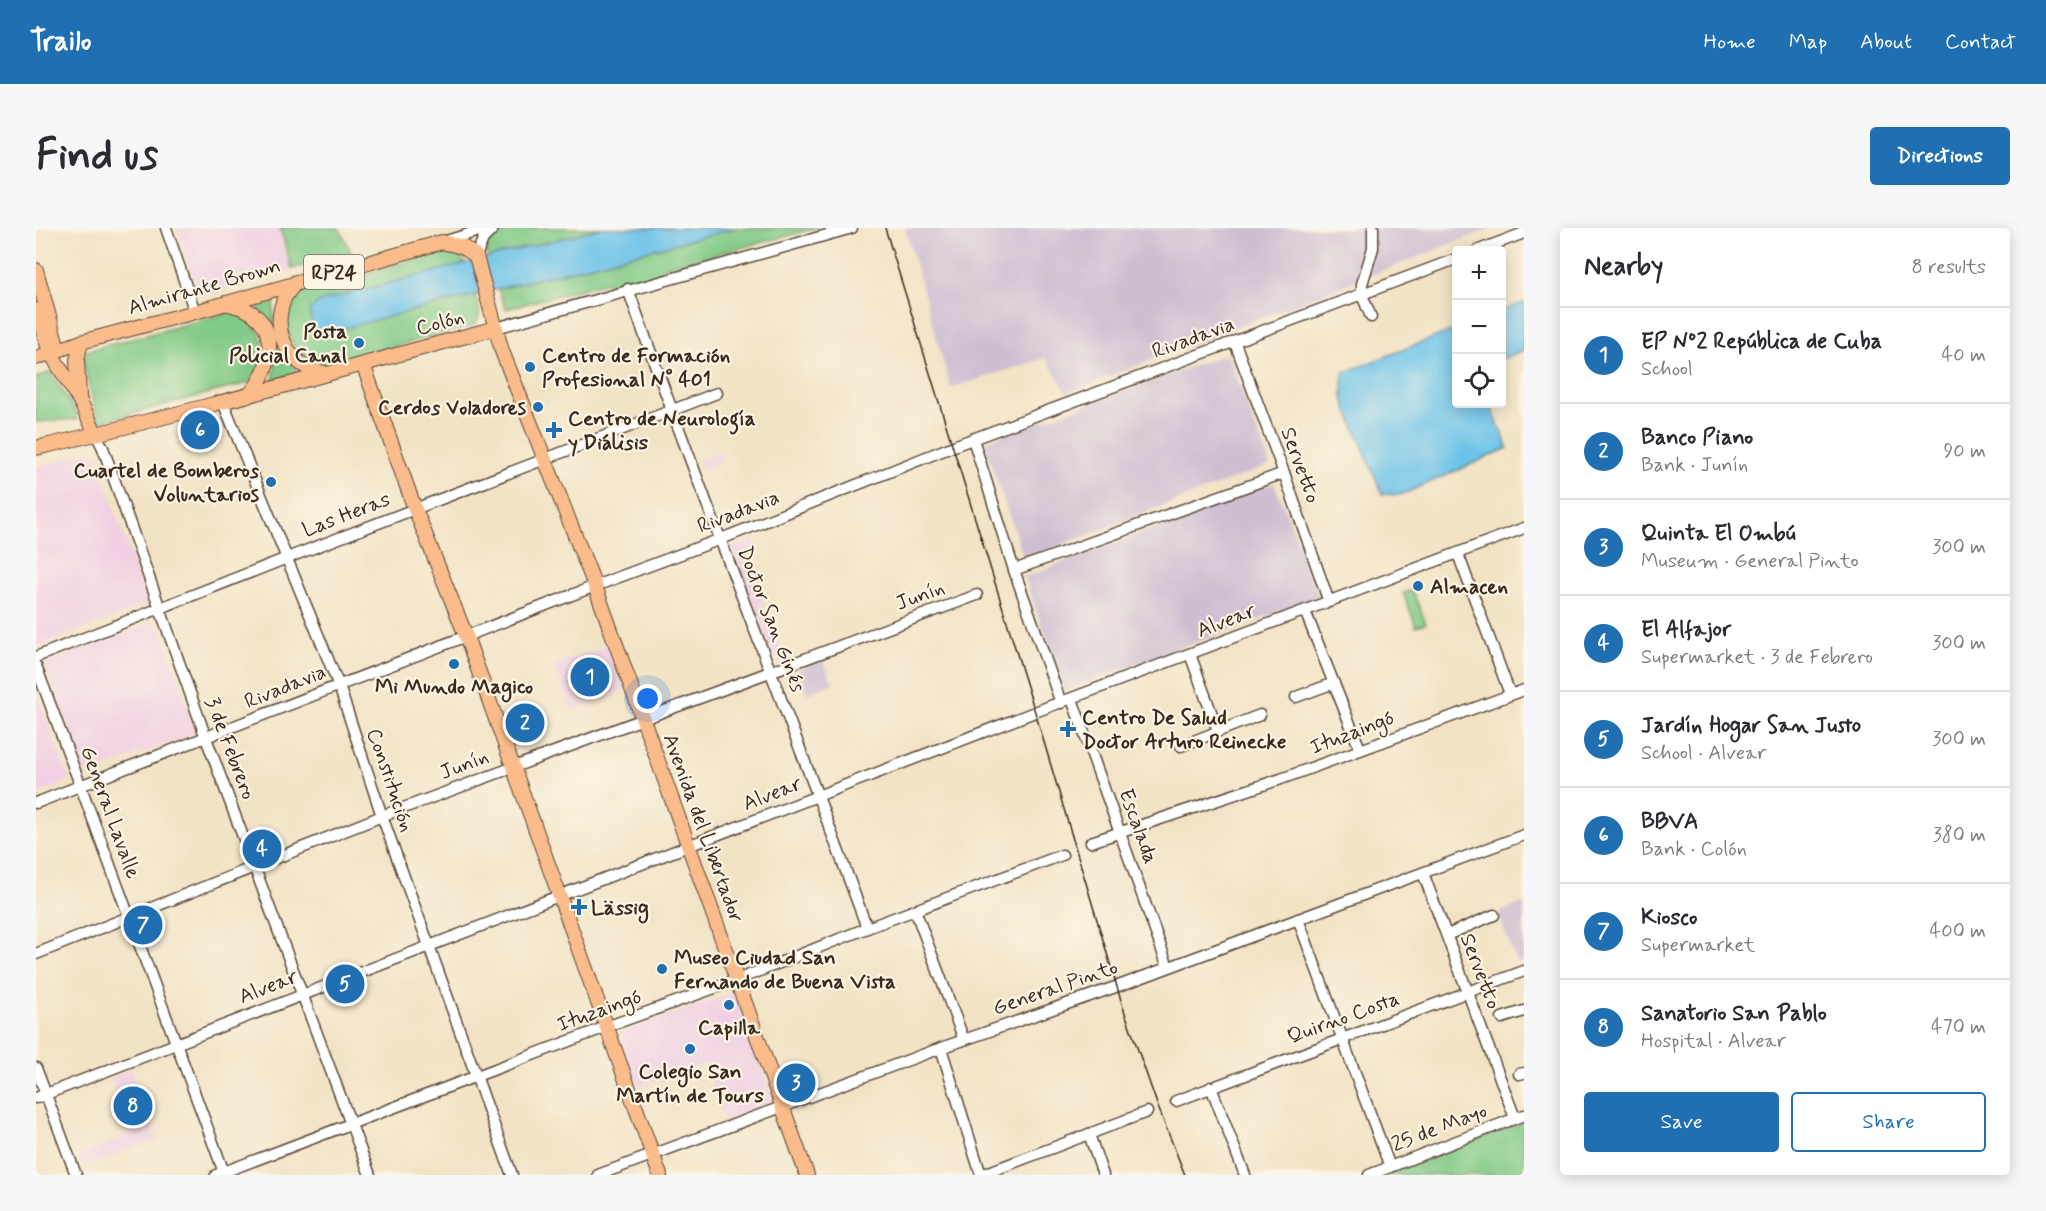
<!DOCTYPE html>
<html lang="en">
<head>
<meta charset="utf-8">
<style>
	:root { --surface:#fff; --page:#f7f7f7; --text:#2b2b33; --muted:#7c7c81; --line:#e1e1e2; --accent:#1f6fb2 }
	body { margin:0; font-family:Mynerve,sans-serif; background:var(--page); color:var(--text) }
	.controls { position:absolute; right:18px; top:18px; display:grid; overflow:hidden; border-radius:6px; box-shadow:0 3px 15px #0003 }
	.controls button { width:54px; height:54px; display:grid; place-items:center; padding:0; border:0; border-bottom:2px solid var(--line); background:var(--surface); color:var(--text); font:30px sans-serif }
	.you { position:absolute; left:612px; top:471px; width:21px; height:21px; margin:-15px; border:4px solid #fff; border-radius:50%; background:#1a73e8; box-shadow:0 0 0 9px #1a73e833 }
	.badge { display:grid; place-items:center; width:39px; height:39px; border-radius:50%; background:var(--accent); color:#fff; font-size:20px; font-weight:700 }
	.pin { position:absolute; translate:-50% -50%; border:3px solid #fff; box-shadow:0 2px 6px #0006 }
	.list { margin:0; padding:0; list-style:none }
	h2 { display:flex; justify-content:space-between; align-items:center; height:78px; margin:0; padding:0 24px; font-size:26px }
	h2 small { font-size:20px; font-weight:400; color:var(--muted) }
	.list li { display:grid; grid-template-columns:39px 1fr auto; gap:18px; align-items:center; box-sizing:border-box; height:96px; padding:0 24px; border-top:2px solid var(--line) }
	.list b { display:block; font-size:22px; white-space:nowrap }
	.list p { margin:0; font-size:20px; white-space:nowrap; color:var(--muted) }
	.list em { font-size:20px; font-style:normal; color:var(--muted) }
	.actions { display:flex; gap:12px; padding:18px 24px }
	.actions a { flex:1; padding:14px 0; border:2px solid var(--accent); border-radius:6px; text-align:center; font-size:21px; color:var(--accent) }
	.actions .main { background:var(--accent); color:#fff }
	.icon { flex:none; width:33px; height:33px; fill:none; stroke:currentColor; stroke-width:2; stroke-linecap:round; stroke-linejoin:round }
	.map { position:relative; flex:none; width:1488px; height:947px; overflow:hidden; border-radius:6px }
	header { display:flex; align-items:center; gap:36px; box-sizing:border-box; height:84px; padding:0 30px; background:var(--accent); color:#fff }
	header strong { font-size:28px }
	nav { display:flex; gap:33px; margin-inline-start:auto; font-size:21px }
	.intro { display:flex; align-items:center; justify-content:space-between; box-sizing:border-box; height:144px; padding:0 36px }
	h1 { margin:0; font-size:42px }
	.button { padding:15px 27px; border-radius:6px; background:var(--accent); color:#fff; font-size:21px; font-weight:700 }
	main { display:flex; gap:36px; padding:0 36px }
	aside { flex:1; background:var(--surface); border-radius:6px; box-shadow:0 3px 15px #0003 }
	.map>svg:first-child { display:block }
	.built { fill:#f1d0e3 }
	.industrial { fill:#cebed1 }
	.green { fill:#82ca87; stroke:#5e7a52; stroke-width:1.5 }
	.water { fill:#6cc3e9; stroke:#547684; stroke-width:1.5 }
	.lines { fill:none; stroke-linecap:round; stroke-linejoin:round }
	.minor-casing { stroke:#564637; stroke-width:13 }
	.major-casing { stroke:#564637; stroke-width:16 }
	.minor { stroke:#fff; stroke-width:10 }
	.major { stroke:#fabc8b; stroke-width:14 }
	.tram { stroke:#3b2a1e; stroke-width:1.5 }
	.poi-dot { fill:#1f6fb2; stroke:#fcf5e5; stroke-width:2 }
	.labels { text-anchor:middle; stroke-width:4.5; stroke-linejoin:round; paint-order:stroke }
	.shield { fill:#fcf5e5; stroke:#75675a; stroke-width:1.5 }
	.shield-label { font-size:20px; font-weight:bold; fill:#3b2a1e }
	.street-label { font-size:21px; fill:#3b2a1e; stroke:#fcf5e5 }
	.poi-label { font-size:21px; font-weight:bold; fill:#3b2a1e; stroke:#fcf5e5; text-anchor:start }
</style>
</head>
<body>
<header>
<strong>Trailo</strong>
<nav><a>Home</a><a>Map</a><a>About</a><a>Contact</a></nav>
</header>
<div class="intro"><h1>Find us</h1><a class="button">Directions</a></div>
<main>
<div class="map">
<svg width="1488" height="947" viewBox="0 0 1488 947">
	<rect width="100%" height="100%" fill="#fcf5e5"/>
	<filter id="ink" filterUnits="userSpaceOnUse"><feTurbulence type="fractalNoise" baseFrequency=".0167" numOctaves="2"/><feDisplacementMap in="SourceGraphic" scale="12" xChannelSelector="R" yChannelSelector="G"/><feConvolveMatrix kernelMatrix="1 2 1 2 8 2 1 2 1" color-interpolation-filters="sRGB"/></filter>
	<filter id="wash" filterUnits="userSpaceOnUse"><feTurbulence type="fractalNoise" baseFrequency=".008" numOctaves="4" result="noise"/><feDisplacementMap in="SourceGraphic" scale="24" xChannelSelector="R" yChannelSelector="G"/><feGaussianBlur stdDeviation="1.35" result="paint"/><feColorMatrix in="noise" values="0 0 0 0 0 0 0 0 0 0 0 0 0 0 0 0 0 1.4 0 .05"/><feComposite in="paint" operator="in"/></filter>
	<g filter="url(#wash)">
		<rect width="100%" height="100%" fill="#f2e3c5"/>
		<g class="built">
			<path d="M 141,0 L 303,0 L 315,24 L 164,68 Z"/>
			<path d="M 683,223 L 688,233 L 668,242 L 663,232 Z"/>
			<path d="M 53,224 L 60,227 L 111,374 L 110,377 L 2,418 L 0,412 L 0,239 Z"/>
			<path d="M 718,311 L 721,321 L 708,326 L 747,428 L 737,431 L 695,320 Z"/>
			<path d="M 118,394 L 122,396 L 161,505 L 53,545 L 49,544 L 9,437 L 11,434 Z"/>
			<path d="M 572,417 L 589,462 L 536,482 L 518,437 Z"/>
			<path d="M 0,464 L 32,549 L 30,555 L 0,566 Z"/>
			<path d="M 699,764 L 739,878 L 690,896 L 668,836 L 602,859 L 584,808 L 587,803 Z"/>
			<path d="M 95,842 L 122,911 L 47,939 L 43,929 L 96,905 L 74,850 Z"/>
		</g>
		<g class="industrial">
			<path d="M 869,0 L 1456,0 L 1031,165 L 1010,130 L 915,160 Z"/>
			<path d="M 1187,127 L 1193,129 L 1234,237 L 994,329 L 986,325 L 949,218 L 952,212 Z"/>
			<path d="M 1238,255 L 1284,369 L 1028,463 L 989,349 Z"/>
			<path d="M 786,431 L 797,455 L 771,466 L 761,442 Z"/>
			<path d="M 1488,675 L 1488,732 L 1481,735 L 1462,685 Z"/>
		</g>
		<g class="green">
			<path d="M 244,0 L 303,0 L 315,24 L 256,41 Z"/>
			<path d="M 479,0 L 566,0 L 452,30 C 447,10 463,4 479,0 Z"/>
			<path d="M 700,0 L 783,0 L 628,39 L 620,49 L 579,60 L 571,54 L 470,81 L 462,61 Z"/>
			<path d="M 409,23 L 420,24 L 430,36 L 285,73 L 277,101 L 293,104 L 439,67 C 442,78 448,88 438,97 L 290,137 C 285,136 280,137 275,136 C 269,134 265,128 261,123 C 249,105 242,79 263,64 Z"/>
			<path d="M 239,71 C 233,100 243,123 262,145 L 237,152 C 243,126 235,96 219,75 Z"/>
			<path d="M 195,84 C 219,90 236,115 223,139 C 220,146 218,151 212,155 L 63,194 L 60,187 L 47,133 L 51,123 Z"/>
			<path d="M 15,144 L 41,186 L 41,191 L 0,194 L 0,150 Z"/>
			<path d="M 1376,362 L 1390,395 L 1380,398 L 1367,365 Z"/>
			<path d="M 1488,894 L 1488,947 L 1350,947 Z"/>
		</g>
		<g class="water">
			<path d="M 566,0 L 700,0 L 293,104 L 278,101 L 273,82 L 285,73 Z"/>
			<path d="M 1488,74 L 1488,122 L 1466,131 L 1466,83 Z"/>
			<path d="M 1420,101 L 1420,176 L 1454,176 L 1472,220 L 1365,267 L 1346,266 L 1307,171 L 1307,145 Z"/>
		</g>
	</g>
	<g filter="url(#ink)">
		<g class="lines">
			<g class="minor-casing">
				<g id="minor">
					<path d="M 130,0 L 159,84"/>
					<path d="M 407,14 L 452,0"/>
					<path d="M 1443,22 L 1488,5"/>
					<path d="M 440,28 L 447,11 L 458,0"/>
					<path d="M 592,61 C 668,276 753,487 831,700"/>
					<path d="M 1335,89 L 1326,67 L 1326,56 L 1337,20 L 1337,0"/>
					<path d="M 460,100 L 816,0"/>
					<path d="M 1199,115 L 1248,245 L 1293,374"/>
					<path d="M 187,174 L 303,458 L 346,588 L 476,947"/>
					<path d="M 60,206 L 67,220 L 170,510 L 334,947"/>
					<path d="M 937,211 L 978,342 L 1025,475"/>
					<path d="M 1422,326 L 1474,466"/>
					<path d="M 978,342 L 1248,245"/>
					<path d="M 1269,383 L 1324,521"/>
					<path d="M 1154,426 L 1182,503"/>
					<path d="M 0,429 L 251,330 L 681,165"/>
					<path d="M 0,438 L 189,947"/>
					<path d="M 1260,469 L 1298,455"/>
					<path d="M 1036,471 L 1132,739"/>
					<path d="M 1145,518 L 1224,487"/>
					<path d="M 0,575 L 559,358 L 685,311 L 923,216 L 1420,31"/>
					<path d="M 1055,614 L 1245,551 L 1488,462"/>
					<path d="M 1387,645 L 1479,890"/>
					<path d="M 879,682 L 928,812"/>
					<path d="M 1262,691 L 1354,939"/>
					<path d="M 1411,707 L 1458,687"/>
					<path d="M 0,726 L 346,588 L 941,367"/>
					<path d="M 1466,790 L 1488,783"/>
					<path d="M 905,820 L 945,947"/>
					<path d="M 0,840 L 40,947"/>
					<path d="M 1483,846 L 1488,845"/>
					<path d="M 1175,859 L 1209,947"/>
					<path d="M 0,870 L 1004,482 L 1488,300"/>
					<path d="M 1140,873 L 1488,743"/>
					<path d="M 1053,906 L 1067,947"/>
					<path d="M 180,947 L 570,799 L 701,752 L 831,700 L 1026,627"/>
					<path d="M 562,947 L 905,820 L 1088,756 L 1488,607"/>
					<path d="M 945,947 L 1111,884"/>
					<path d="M 1333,947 L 1488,887"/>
				</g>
			</g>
			<g class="major-casing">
				<g id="major">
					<path d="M 0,42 L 22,121"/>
					<path d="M 260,54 C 255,61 249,66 247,74 C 236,106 254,139 288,145"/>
					<path d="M 190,75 C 199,78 208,79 216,85 C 245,105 233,147 212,168"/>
					<path d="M 0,82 L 14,124 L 44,173 L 60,206"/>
					<path d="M 0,130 L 45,114 L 159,84 L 406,14 L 427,19 L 440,28 L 466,123 L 559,358 L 771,947"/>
					<path d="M 327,136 L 379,281 L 430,408 L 624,947"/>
					<path d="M 43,168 L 41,132 L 45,114"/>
					<path d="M 0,220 C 154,185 307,141 460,100"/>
				</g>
			</g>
			<use href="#minor" class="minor"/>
			<use href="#major" class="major"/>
			<path class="tram" d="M 849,0 L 999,484 L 1087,779 L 1122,879 L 1149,947"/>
		</g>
	</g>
	<g class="poi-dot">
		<circle cx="323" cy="115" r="6"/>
		<circle cx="494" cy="139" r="6"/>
		<circle cx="502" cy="179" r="6"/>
		<path d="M515 193h6v6h6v6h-6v6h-6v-6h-6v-6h6z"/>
		<circle cx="235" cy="254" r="6"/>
		<circle cx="1382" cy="358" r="6"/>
		<circle cx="418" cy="436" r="6"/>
		<path d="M1029 492h6v6h6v6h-6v6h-6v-6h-6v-6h6z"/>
		<path d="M540 670h6v6h6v6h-6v6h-6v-6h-6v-6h6z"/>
		<circle cx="626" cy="741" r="6"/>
		<circle cx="693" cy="777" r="6"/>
		<circle cx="654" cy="821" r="6"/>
	</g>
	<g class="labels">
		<rect class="shield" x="268" y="27" width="60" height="34" rx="4.5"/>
		<g class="shield-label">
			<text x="298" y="51">RP24</text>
		</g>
		<g class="street-label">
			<text transform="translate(168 58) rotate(-16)" y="7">Almirante Brown</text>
			<text transform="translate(404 94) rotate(-15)" y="7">Colón</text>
			<text transform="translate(1157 109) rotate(-20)" y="7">Rivadavia</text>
			<text transform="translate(1265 237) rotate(70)" y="7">Servetto</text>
			<text transform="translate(702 283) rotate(-21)" y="7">Rivadavia</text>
			<text transform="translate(310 286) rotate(-21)" y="7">Las Heras</text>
			<text transform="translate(884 367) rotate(-20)" y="7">Junín</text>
			<text transform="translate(736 391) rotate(69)" y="7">Doctor San Ginés</text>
			<text transform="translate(1190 392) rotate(-21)" y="7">Alvear</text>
			<text transform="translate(249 458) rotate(-22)" y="7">Rivadavia</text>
			<text transform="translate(1316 504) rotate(-21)" y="7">Ituzaingó</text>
			<text transform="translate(195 520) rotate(69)" y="7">3 de Febrero</text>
			<text transform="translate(428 536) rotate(-21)" y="7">Junín</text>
			<text transform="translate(355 552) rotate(71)" y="7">Constitución</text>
			<text transform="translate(736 565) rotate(-21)" y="7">Alvear</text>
			<text transform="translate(75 584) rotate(70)" y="7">General Lavalle</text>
			<text transform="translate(1103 598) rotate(70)" y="7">Escalada</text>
			<text transform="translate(668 600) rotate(70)" y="7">Avenida del Libertador</text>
			<text transform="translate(1445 743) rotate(69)" y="7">Servetto</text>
			<text transform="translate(232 758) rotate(-21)" y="7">Alvear</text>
			<text transform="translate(1019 759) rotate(-19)" y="7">General Pinto</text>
			<text transform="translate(563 782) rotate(-20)" y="7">Ituzaingó</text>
			<text transform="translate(1307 789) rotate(-20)" y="7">Quirno Costa</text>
			<text transform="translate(1403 899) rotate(-21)" y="7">25 de Mayo</text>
		</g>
		<g class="poi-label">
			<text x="311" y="110" text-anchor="end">Posta<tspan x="311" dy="24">Policial Canal</tspan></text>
			<text x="506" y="134">Centro de Formación<tspan x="506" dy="24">Profesional N° 401</tspan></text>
			<text x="490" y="186" text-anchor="end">Cerdos Voladores</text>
			<text x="532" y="197">Centro de Neurología<tspan x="532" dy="24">y Diálisis</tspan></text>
			<text x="223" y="249" text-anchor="end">Cuartel de Bomberos<tspan x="223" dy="24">Voluntarios</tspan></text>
			<text x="1394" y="365">Almacen</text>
			<text x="418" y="465" text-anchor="middle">Mi Mundo Magico</text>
			<text x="1046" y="496">Centro De Salud<tspan x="1046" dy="24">Doctor Arturo Reinecke</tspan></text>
			<text x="555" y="686">Lässig</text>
			<text x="638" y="736">Museo Ciudad San<tspan x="638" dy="24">Fernando de Buena Vista</tspan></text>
			<text x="693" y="806" text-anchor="middle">Capilla</text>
			<text x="654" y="850" text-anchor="middle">Colegio San<tspan x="654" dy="24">Martín de Tours</tspan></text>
		</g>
	</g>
</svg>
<div class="controls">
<button>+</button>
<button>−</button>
<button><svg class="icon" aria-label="locate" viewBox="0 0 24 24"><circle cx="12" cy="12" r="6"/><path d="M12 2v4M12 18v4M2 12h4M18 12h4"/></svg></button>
</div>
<div class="you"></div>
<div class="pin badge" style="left:554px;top:449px">1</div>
<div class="pin badge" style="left:489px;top:495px">2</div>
<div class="pin badge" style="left:760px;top:855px">3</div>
<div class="pin badge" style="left:226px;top:621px">4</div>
<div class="pin badge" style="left:309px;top:756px">5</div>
<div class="pin badge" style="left:164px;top:202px">6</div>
<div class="pin badge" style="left:107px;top:697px">7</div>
<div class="pin badge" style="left:97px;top:878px">8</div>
</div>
<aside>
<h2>Nearby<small>8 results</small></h2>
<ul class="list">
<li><span class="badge">1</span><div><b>EP Nº2 República de Cuba</b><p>School</p></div><em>40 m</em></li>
<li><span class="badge">2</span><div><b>Banco Piano</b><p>Bank · Junín</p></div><em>90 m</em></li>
<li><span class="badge">3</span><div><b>Quinta El Ombú</b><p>Museum · General Pinto</p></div><em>300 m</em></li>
<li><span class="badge">4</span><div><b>El Alfajor</b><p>Supermarket · 3 de Febrero</p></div><em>300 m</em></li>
<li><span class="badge">5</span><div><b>Jardín Hogar San Justo</b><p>School · Alvear</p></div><em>300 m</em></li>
<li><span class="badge">6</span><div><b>BBVA</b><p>Bank · Colón</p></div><em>380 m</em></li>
<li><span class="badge">7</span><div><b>Kiosco</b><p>Supermarket</p></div><em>400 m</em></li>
<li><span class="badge">8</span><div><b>Sanatorio San Pablo</b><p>Hospital · Alvear</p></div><em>470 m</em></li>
</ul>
<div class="actions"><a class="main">Save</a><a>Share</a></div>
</aside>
</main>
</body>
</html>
